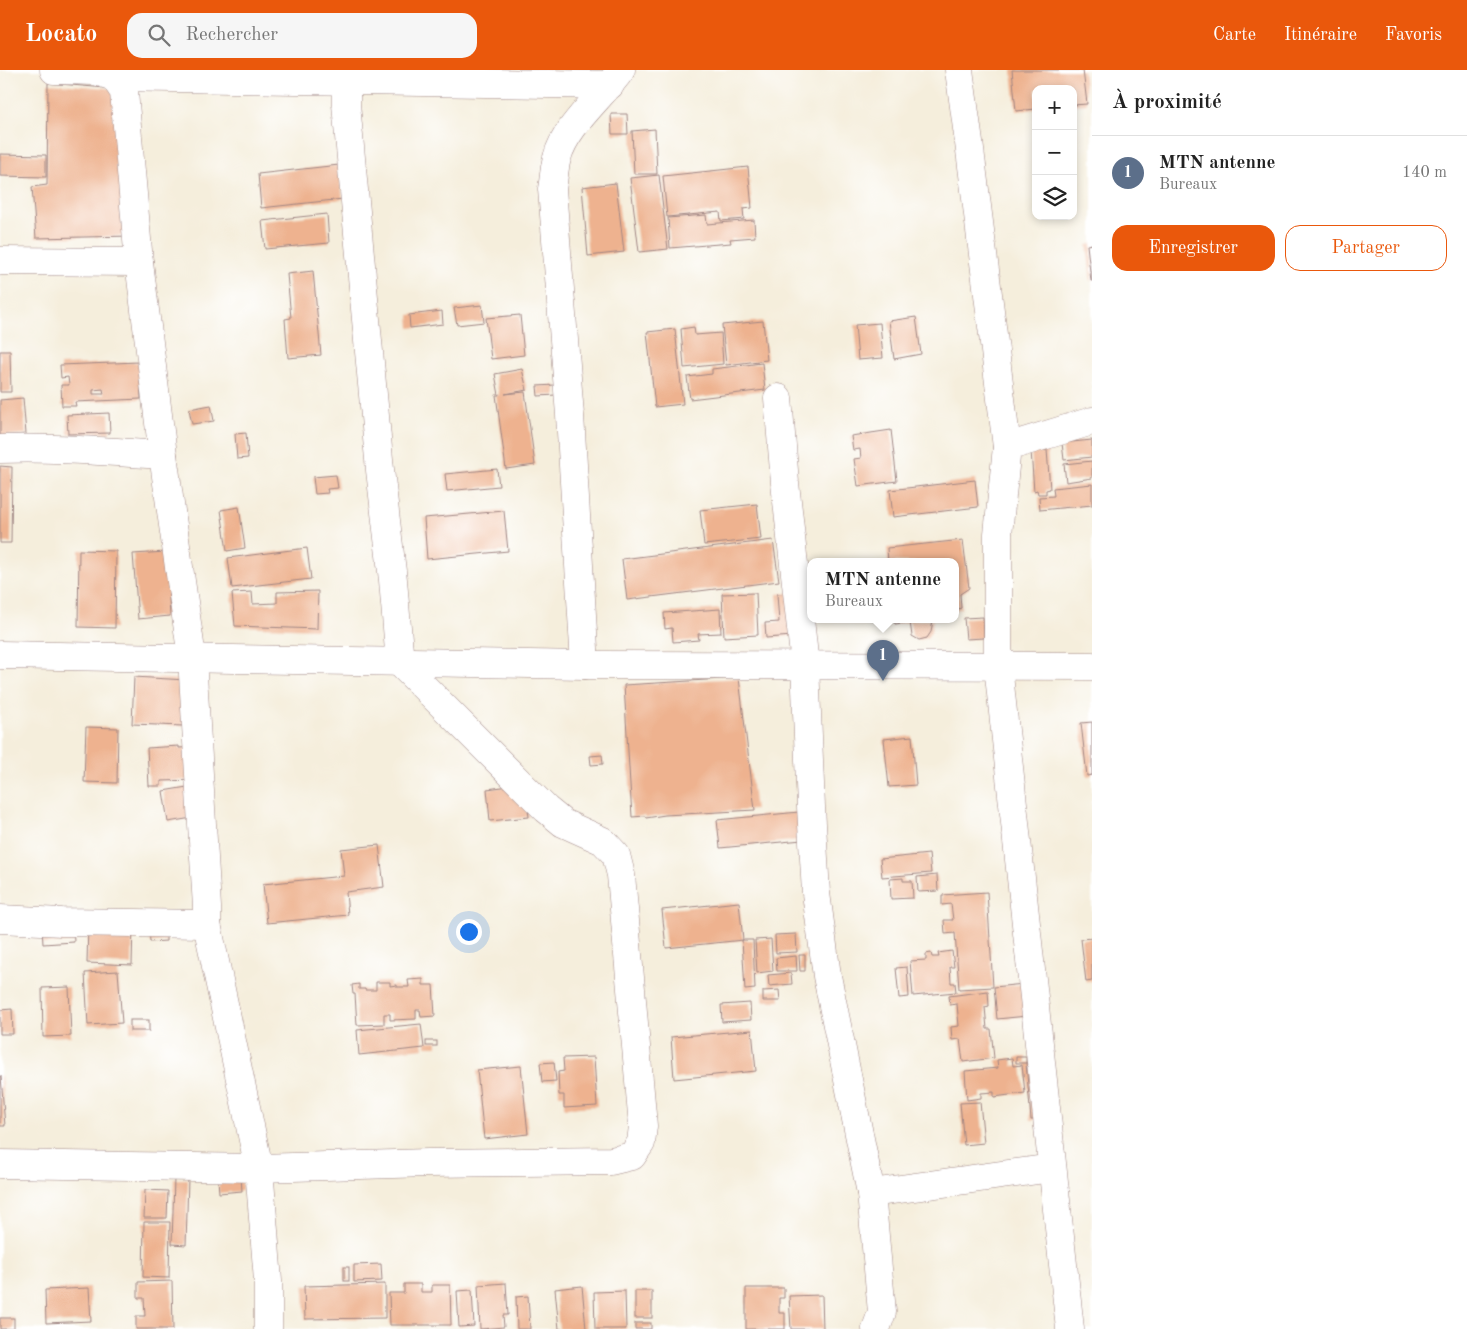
<!DOCTYPE html>
<html lang="fr">
<head>
<meta charset="utf-8">
<style>
	:root { --surface:#fff; --page:#f6f6f6; --text:#222; --muted:#767676; --line:#e0e0e0; --accent:#ea580c }
	body { margin:0; font-family:"Old Standard TT",serif; background:var(--page); color:var(--text) }
	.controls { position:absolute; right:15px; top:15px; display:grid; overflow:hidden; border-radius:10px; box-shadow:0 2px 8px #0003 }
	.controls button { width:45px; height:45px; display:grid; place-items:center; padding:0; border:0; border-bottom:1px solid var(--line); background:var(--surface); color:var(--text); font:25px sans-serif }
	.you { position:absolute; left:468px; top:861px; width:18px; height:18px; margin:-12px; border:4px solid #fff; border-radius:50%; background:#1a73e8; box-shadow:0 0 0 8px #1a73e833 }
	.badge { display:grid; place-items:center; width:32px; height:32px; border-radius:50%; background:var(--accent); color:#fff; font-size:16px; font-weight:700 }
	.pin { position:absolute; translate:-50% -41px; filter:drop-shadow(0 1px 2px #0008) }
	.pin::after { content:''; position:absolute; top:26px; width:18px; height:15px; background:inherit; clip-path:polygon(0 0,100% 0,50% 100%) }
	.popup { position:absolute; left:807px; top:488px; width:152px; height:65px; box-sizing:border-box; display:grid; place-content:center; border-radius:10px; background:var(--surface); filter:drop-shadow(0 1px 4px #0005); font-size:16px; white-space:nowrap; color:var(--muted) }
	.popup b { font-size:19px; color:var(--text) }
	.popup::after { content:''; position:absolute; left:50%; top:100%; margin-left:-10px; border:10px solid transparent; border-top-color:var(--surface) }
	.list { margin:0; padding:0; list-style:none }
	h2 { display:flex; justify-content:space-between; align-items:center; height:65px; margin:0; padding:0 20px; font-size:21px }
	h2 small { font-size:16px; font-weight:400; color:var(--muted) }
	.list li { display:grid; grid-template-columns:32px 1fr auto; gap:15px; align-items:center; box-sizing:border-box; height:75px; padding:0 20px; border-top:1px solid var(--line) }
	.list b { display:block; font-size:19px; white-space:nowrap }
	.list p { margin:0; font-size:16px; white-space:nowrap; color:var(--muted) }
	.list em { font-size:16px; font-style:normal; color:var(--muted) }
	.actions { display:flex; gap:10px; padding:15px 20px }
	.actions a { flex:1; padding:11px 0; border:1px solid var(--accent); border-radius:15px; text-align:center; font-size:18px; color:var(--accent) }
	.actions .main { background:var(--accent); color:#fff }
	.icon { flex:none; width:28px; height:28px; fill:none; stroke:currentColor; stroke-width:2; stroke-linecap:round; stroke-linejoin:round }
	.map { position:relative; flex:none; width:1092px; height:1259px; overflow:hidden }
	header { display:flex; align-items:center; gap:30px; box-sizing:border-box; height:70px; padding:0 25px; background:var(--accent); color:#fff }
	header strong { font-size:24px }
	nav { display:flex; gap:28px; margin-inline-start:auto; font-size:18px }
	.search { width:350px; height:45px; background:var(--page); display:flex; align-items:center; gap:12px; box-sizing:border-box; padding:0 18px; border-radius:15px; color:var(--muted); font-size:19px }
	main { display:flex }
	aside { flex:1; background:var(--surface) }
	.map>svg:first-child { display:block }
	.building { fill:#eeb28f; fill-rule:evenodd }
	.lines { fill:none; stroke-linecap:round; stroke-linejoin:round }
	.minor-casing { stroke:#a08684; stroke-width:29 }
	.minor { stroke:#fff; stroke-width:28 }
</style>
</head>
<body>
<header>
<strong>Locato</strong>
<div class="search"><svg class="icon" aria-label="search" viewBox="0 0 24 24"><circle cx="10" cy="10" r="6"/><path d="M15 15l6 6"/></svg>Rechercher</div>
<nav><a>Carte</a><a>Itinéraire</a><a>Favoris</a></nav>
</header>
<main>
<div class="map">
<svg width="1092" height="1259" viewBox="0 0 1092 1259">
	<rect width="100%" height="100%" fill="#fff"/>
	<filter id="ink" filterUnits="userSpaceOnUse"><feTurbulence type="fractalNoise" baseFrequency=".02" numOctaves="2"/><feDisplacementMap in="SourceGraphic" scale="10" xChannelSelector="R" yChannelSelector="G"/><feConvolveMatrix kernelMatrix="1 2 1 2 8 2 1 2 1" color-interpolation-filters="sRGB"/></filter>
	<filter id="wash" filterUnits="userSpaceOnUse"><feTurbulence type="fractalNoise" baseFrequency=".0096" numOctaves="4" result="noise"/><feDisplacementMap in="SourceGraphic" scale="20" xChannelSelector="R" yChannelSelector="G"/><feGaussianBlur stdDeviation="1.12" result="paint"/><feColorMatrix in="noise" values="0 0 0 0 0 0 0 0 0 0 0 0 0 0 0 0 0 1.4 0 .05"/><feComposite in="paint" operator="in"/></filter>
	<g filter="url(#wash)">
		<rect width="100%" height="100%" fill="#f5eedc"/>
		<g id="blocks">
			<g class="building">
				<path d="M 1012,0 L 1083,0 L 1087,34 L 1073,35 L 1073,19 L 1036,19 L 1036,39 L 1016,41 Z"/>
				<path d="M 48,13 L 117,19 L 132,166 L 36,168 L 32,117 L 47,115 Z"/>
				<path d="M 611,44 L 627,44 L 628,64 L 612,64 Z"/>
				<path d="M 655,59 L 657,104 L 634,104 L 632,61 Z"/>
				<path d="M 0,84 L 46,85 L 46,107 L 0,106 Z"/>
				<path d="M 339,95 L 343,129 L 261,138 L 258,104 Z"/>
				<path d="M 748,97 L 752,138 L 743,139 L 744,149 L 721,151 L 720,142 L 667,147 L 663,106 Z"/>
				<path d="M 659,105 L 668,179 L 639,182 L 630,108 Z"/>
				<path d="M 616,113 L 624,182 L 588,186 L 582,117 Z"/>
				<path d="M 327,144 L 329,173 L 265,179 L 262,151 Z"/>
				<path d="M 706,145 L 707,154 L 754,150 L 755,167 L 730,169 L 731,173 L 670,178 L 668,148 Z"/>
				<path d="M 1092,174 L 1092,211 L 1091,211 L 1087,175 Z"/>
				<path d="M 313,201 L 321,285 L 288,288 L 285,249 L 291,248 L 287,204 Z"/>
				<path d="M 482,235 L 484,252 L 457,255 L 454,238 Z"/>
				<path d="M 442,241 L 443,254 L 410,258 L 409,245 Z"/>
				<path d="M 520,245 L 524,285 L 491,289 L 486,248 Z"/>
				<path d="M 916,247 L 921,284 L 894,289 L 889,251 Z"/>
				<path d="M 763,251 L 767,290 L 726,295 L 722,255 Z"/>
				<path d="M 880,253 L 883,288 L 858,290 L 855,255 Z"/>
				<path d="M 694,257 L 695,265 L 721,263 L 723,294 L 684,298 L 681,259 Z"/>
				<path d="M 675,259 L 683,334 L 655,337 L 647,262 Z"/>
				<path d="M 0,281 L 10,281 L 11,322 L 0,322 Z"/>
				<path d="M 139,292 L 141,329 L 75,332 L 76,336 L 62,336 L 61,315 L 69,315 L 68,307 L 61,308 L 60,295 ZM 103,319 L 104,324 L 93,324 L 93,320 Z"/>
				<path d="M 762,293 L 765,320 L 690,329 L 687,307 L 712,304 L 712,299 Z"/>
				<path d="M 522,299 L 527,320 L 505,324 L 525,322 L 535,395 L 506,399 L 496,325 L 499,325 L 495,304 Z"/>
				<path d="M 555,315 L 556,325 L 538,326 L 537,316 Z"/>
				<path d="M 23,328 L 26,364 L 0,366 L 0,330 Z"/>
				<path d="M 211,335 L 214,351 L 192,354 L 189,339 Z"/>
				<path d="M 109,343 L 110,363 L 68,364 L 67,345 Z"/>
				<path d="M 891,360 L 897,411 L 858,416 L 854,389 L 861,388 L 860,379 L 853,380 L 851,366 Z"/>
				<path d="M 246,363 L 248,388 L 237,389 L 235,364 Z"/>
				<path d="M 1092,370 L 1092,387 L 1064,390 L 1062,373 Z"/>
				<path d="M 1047,380 L 1050,419 L 1046,420 L 1046,424 L 1038,424 L 1037,420 L 1034,421 L 1031,381 Z"/>
				<path d="M 1092,391 L 1092,408 L 1066,412 L 1064,394 Z"/>
				<path d="M 0,396 L 12,397 L 11,473 L 0,473 Z"/>
				<path d="M 497,399 L 499,416 L 447,421 L 445,404 Z"/>
				<path d="M 336,405 L 338,418 L 327,419 L 328,423 L 315,424 L 313,407 Z"/>
				<path d="M 975,410 L 978,437 L 893,447 L 890,420 Z"/>
				<path d="M 1092,414 L 1092,435 L 1040,440 L 1039,427 L 1054,426 L 1053,418 Z"/>
				<path d="M 757,434 L 761,469 L 704,475 L 700,440 Z"/>
				<path d="M 239,437 L 245,478 L 227,481 L 221,440 Z"/>
				<path d="M 504,441 L 508,481 L 427,489 L 424,448 Z"/>
				<path d="M 773,470 L 779,511 L 627,530 L 622,489 Z"/>
				<path d="M 963,470 L 969,518 L 960,524 L 961,538 L 956,540 L 956,492 L 888,492 L 887,478 Z"/>
				<path d="M 307,478 L 311,509 L 232,518 L 228,488 Z"/>
				<path d="M 79,480 L 116,481 L 115,558 L 78,557 Z"/>
				<path d="M 166,482 L 170,546 L 138,549 L 133,484 Z"/>
				<path d="M 318,521 L 317,559 L 235,556 L 232,523 L 252,522 L 253,534 L 277,533 L 277,522 Z"/>
				<path d="M 756,523 L 758,565 L 724,567 L 722,524 Z"/>
				<path d="M 789,523 L 793,566 L 766,568 L 765,553 L 779,552 L 777,524 Z"/>
				<path d="M 720,539 L 721,563 L 698,564 L 699,570 L 673,572 L 672,558 L 665,559 L 664,543 Z"/>
				<path d="M 983,547 L 984,568 L 966,569 L 964,548 Z"/>
				<path d="M 894,550 L 933,550 L 931,562 L 927,568 L 919,570 L 912,566 L 910,552 L 895,554 Z"/>
				<path d="M 134,607 L 186,610 L 183,656 L 132,654 Z"/>
				<path d="M 739,608 L 755,740 L 665,745 L 646,748 L 645,746 L 632,747 L 624,615 Z"/>
				<path d="M 1092,652 L 1092,705 L 1087,706 L 1081,653 Z"/>
				<path d="M 86,657 L 118,658 L 117,713 L 84,712 Z"/>
				<path d="M 912,666 L 916,715 L 889,717 L 884,669 Z"/>
				<path d="M 179,676 L 179,678 L 196,677 L 197,710 L 161,711 L 161,716 L 149,716 L 147,678 Z"/>
				<path d="M 602,685 L 603,694 L 591,695 L 590,686 Z"/>
				<path d="M 525,714 L 529,747 L 490,751 L 487,719 Z"/>
				<path d="M 193,716 L 198,747 L 168,752 L 163,721 Z"/>
				<path d="M 799,742 L 802,770 L 720,778 L 717,750 Z"/>
				<path d="M 379,775 L 384,817 L 346,822 L 348,845 L 267,853 L 263,814 L 344,806 L 341,779 Z"/>
				<path d="M 929,784 L 931,803 L 882,807 L 880,789 Z"/>
				<path d="M 937,805 L 938,821 L 918,822 L 917,807 Z"/>
				<path d="M 903,808 L 903,811 L 912,811 L 913,828 L 891,829 L 890,809 Z"/>
				<path d="M 987,822 L 993,917 L 959,919 L 955,863 L 945,864 L 944,850 L 953,850 L 951,834 L 942,835 L 942,825 Z"/>
				<path d="M 739,832 L 743,870 L 666,878 L 662,840 Z"/>
				<path d="M 88,854 L 133,855 L 132,895 L 87,893 Z"/>
				<path d="M 73,856 L 74,872 L 43,874 L 42,857 Z"/>
				<path d="M 149,857 L 166,857 L 166,871 L 150,872 Z"/>
				<path d="M 796,864 L 797,882 L 776,883 L 775,865 Z"/>
				<path d="M 1092,868 L 1092,911 L 1086,912 L 1081,869 Z"/>
				<path d="M 771,869 L 773,901 L 757,903 L 755,870 Z"/>
				<path d="M 742,870 L 753,870 L 755,919 L 745,920 Z"/>
				<path d="M 952,881 L 954,897 L 950,897 L 951,913 L 955,913 L 956,922 L 913,926 L 910,891 L 926,890 L 926,884 L 931,883 L 932,887 L 939,887 L 938,883 Z"/>
				<path d="M 799,885 L 805,885 L 805,901 L 800,901 Z"/>
				<path d="M 796,886 L 797,901 L 777,901 L 776,888 Z"/>
				<path d="M 907,897 L 909,927 L 899,928 L 896,898 Z"/>
				<path d="M 118,901 L 122,953 L 88,955 L 85,903 Z"/>
				<path d="M 791,903 L 792,914 L 769,916 L 768,905 Z"/>
				<path d="M 423,909 L 423,915 L 433,915 L 435,946 L 421,947 L 420,940 L 416,940 L 416,949 L 390,950 L 390,944 L 384,944 L 384,954 L 357,955 L 355,924 L 353,924 L 352,915 L 359,914 L 359,919 L 365,919 L 365,920 L 376,920 L 376,912 L 390,912 L 390,916 L 397,915 L 397,917 L 409,917 L 408,910 Z"/>
				<path d="M 1034,913 L 1037,945 L 997,949 L 994,917 Z"/>
				<path d="M 69,917 L 71,966 L 43,967 L 42,918 Z"/>
				<path d="M 779,920 L 780,931 L 763,931 L 763,921 Z"/>
				<path d="M 988,921 L 989,936 L 985,937 L 987,959 L 991,959 L 994,988 L 963,992 L 960,969 L 952,970 L 951,957 L 959,956 L 957,934 L 950,935 L 949,926 Z"/>
				<path d="M 750,933 L 751,950 L 722,952 L 721,935 Z"/>
				<path d="M 12,939 L 13,964 L 0,964 L 0,940 Z"/>
				<rect x="130" y="950" width="19" height="11"/>
				<path d="M 421,954 L 424,978 L 359,985 L 357,960 Z"/>
				<path d="M 752,960 L 756,1001 L 674,1009 L 671,967 Z"/>
				<rect x="426" y="971" width="11" height="5"/>
				<path d="M 594,987 L 597,1036 L 564,1038 L 564,1025 L 559,1025 L 558,1002 L 564,1001 L 563,988 Z"/>
				<path d="M 1016,987 L 1026,987 L 1026,993 L 1041,992 L 1041,1049 L 1031,1050 L 1026,993 L 1016,993 Z"/>
				<path d="M 1012,988 L 1013,996 L 1022,995 L 1025,1023 L 994,1027 L 994,1022 L 981,1023 L 981,1028 L 967,1030 L 965,1001 L 998,998 L 997,990 Z"/>
				<path d="M 554,992 L 556,1011 L 542,1012 L 540,993 Z"/>
				<path d="M 521,996 L 528,1064 L 484,1069 L 477,1000 Z"/>
				<path d="M 0,1006 L 1,1006 L 5,1056 L 0,1056 Z"/>
				<path d="M 980,1032 L 984,1073 L 964,1075 L 960,1033 Z"/>
				<path d="M 241,1107 L 242,1121 L 219,1123 L 218,1109 Z"/>
				<path d="M 174,1109 L 188,1109 L 186,1175 L 172,1174 Z"/>
				<path d="M 145,1120 L 168,1121 L 167,1148 L 144,1148 Z"/>
				<path d="M 144,1152 L 170,1152 L 169,1208 L 143,1207 Z"/>
				<path d="M 381,1194 L 382,1211 L 354,1212 L 354,1195 Z"/>
				<rect x="344" y="1197" width="5" height="14"/>
				<path d="M 172,1211 L 173,1259 L 136,1259 L 136,1246 L 145,1246 L 144,1228 L 138,1228 L 138,1212 Z"/>
				<path d="M 506,1213 L 508,1245 L 503,1245 L 504,1257 L 480,1259 L 478,1215 Z"/>
				<path d="M 385,1214 L 385,1248 L 305,1249 L 304,1216 Z"/>
				<path d="M 404,1214 L 421,1214 L 421,1222 L 432,1222 L 432,1215 L 450,1215 L 451,1255 L 390,1255 L 389,1223 L 404,1223 Z"/>
				<path d="M 582,1216 L 586,1259 L 559,1259 L 555,1219 Z"/>
				<path d="M 89,1218 L 91,1251 L 46,1253 L 45,1220 Z"/>
				<path d="M 746,1218 L 784,1218 L 784,1228 L 779,1228 L 779,1243 L 785,1243 L 785,1259 L 746,1259 Z"/>
				<path d="M 472,1220 L 474,1256 L 459,1257 L 457,1221 Z"/>
				<path d="M 625,1221 L 626,1259 L 595,1259 L 594,1222 Z"/>
				<rect x="635" y="1221" width="17" height="27"/>
				<path d="M 822,1225 L 823,1259 L 791,1259 L 789,1226 Z"/>
				<path d="M 528,1226 L 530,1259 L 517,1259 L 516,1227 Z"/>
				<rect x="0" y="1248" width="14" height="11"/>
				<rect x="635" y="1253" width="16" height="6"/>
			</g>
		</g>
	</g>
	<g filter="url(#ink)">
		<use href="#blocks" fill-opacity="0" stroke="#a08684" stroke-width="1"/>
		<g class="lines">
			<g class="minor-casing">
				<g id="minor">
					<path d="M 54,0 L 95,1 L 114,7 L 124,22 L 139,192 L 163,385 L 192,588 L 207,837 L 207,854 L 259,1098 L 268,1211 L 268,1259"/>
					<path d="M 959,0 L 970,80 L 1007,377"/>
					<path d="M 114,7 L 610,15"/>
					<path d="M 0,191 L 139,192"/>
					<path d="M 778,328 L 785,413 L 805,595 L 811,737 L 816,823 L 827,906 L 871,1123 L 882,1242 L 876,1259"/>
					<path d="M 0,379 C 55,377 109,382 163,385"/>
					<path d="M 0,585 L 585,595 L 1092,596"/>
					<path d="M 585,595 L 570,345 L 552,119 C 554,109 554,98 557,88 C 566,55 601,28 621,0"/>
					<path d="M 0,849 L 62,852 L 207,854"/>
					<path d="M 0,1094 L 259,1098 L 428,1093 L 611,1091 L 632,1086 L 641,1073 L 643,1056 L 621,805 L 616,785 L 603,771 L 563,753 L 546,739 L 400,593 L 393,510 L 380,400 L 346,34 L 346,11"/>
					<path d="M 871,1123 L 1052,1098"/>
					<path d="M 1070,1259 L 998,596 L 998,464 L 1007,377 L 1092,351"/>
				</g>
			</g>
			<use href="#minor" class="minor"/>
		</g>
	</g>
</svg>
<div class="controls">
<button>+</button>
<button>−</button>
<button><svg class="icon" aria-label="layers" viewBox="0 0 24 24"><path d="M12 4l9 5-9 5-9-5zM3 14l9 5 9-5"/></svg></button>
</div>
<div class="you"></div>
<div class="pin badge" style="left:883px;top:611px;background:#5c6f8a">1</div>
<div class="popup"><b>MTN antenne</b>Bureaux</div>
</div>
<aside>
<h2>À proximité<small></small></h2>
<ul class="list">
<li><span class="badge" style="background:#5c6f8a">1</span><div><b>MTN antenne</b><p>Bureaux</p></div><em>140 m</em></li>
</ul>
<div class="actions"><a class="main">Enregistrer</a><a>Partager</a></div>
</aside>
</main>
</body>
</html>
